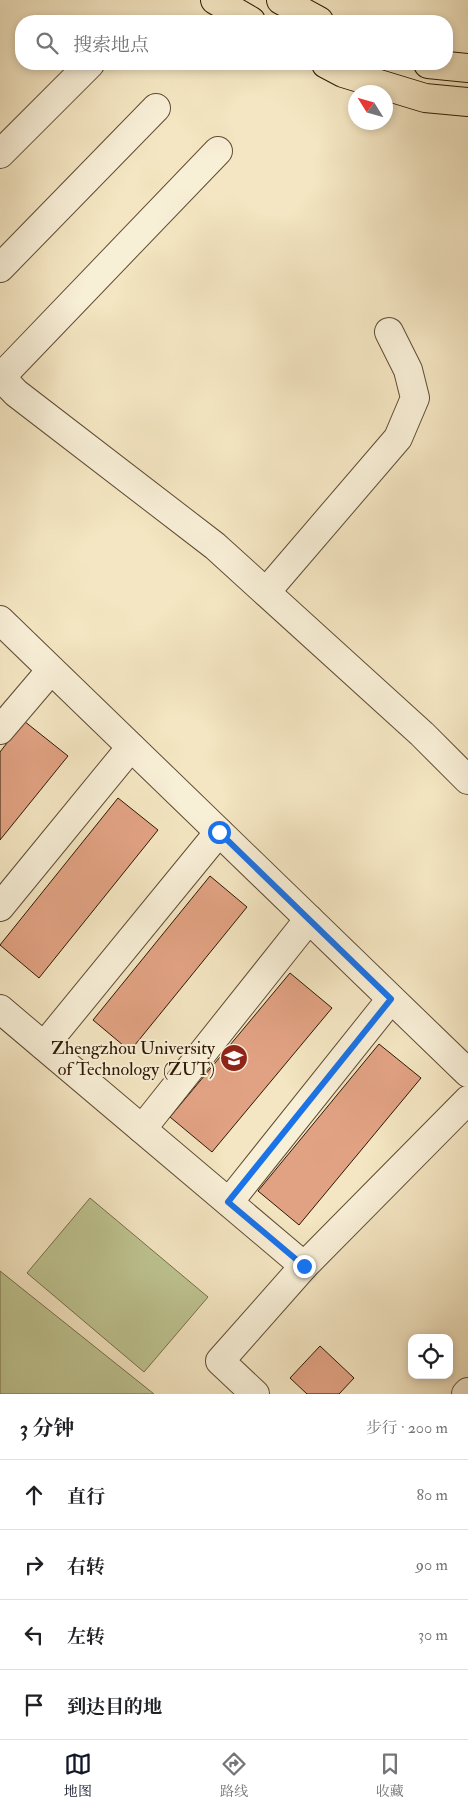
<!DOCTYPE html>
<html lang="zh">
<head>
<meta charset="utf-8">
<style>
	:root { --surface:#fff; --page:#f2f2f2; --text:#202124; --muted:#757577; --line:#e0e0e0; --accent:#111827 }
	body { margin:0; font-family:"IM FELL Double Pica","Noto Serif SC",serif; background:var(--page); color:var(--text) }
	.controls { position:absolute; right:15px; bottom:15px; display:grid; overflow:hidden; border-radius:10px; box-shadow:0 2px 8px #0003 }
	.controls button { width:45px; height:45px; display:grid; place-items:center; padding:0; border:0; border-bottom:1px solid var(--line); background:var(--surface); color:var(--text); font:25px sans-serif }
	.compass { position:absolute; left:348px; top:85px; width:45px; height:45px; border-radius:50%; background:var(--surface); box-shadow:0 2px 8px #0003; rotate:307deg }
	.stop { position:absolute; width:15px; height:15px; margin:-11px; border:4px solid #1a73e8; border-radius:50%; background:#fff }
	.stop.end { background:#1a73e8; border-color:#fff; box-shadow:0 1px 5px #0008 }
	.list { margin:0; padding:0; list-style:none }
	h2 { display:flex; justify-content:space-between; align-items:center; height:65px; margin:0; padding:0 20px; font-size:21px }
	h2 small { font-size:16px; font-weight:400; color:var(--muted) }
	.list li { display:grid; grid-template-columns:32px 1fr auto; gap:15px; align-items:center; box-sizing:border-box; height:70px; padding:0 20px; border-top:1px solid var(--line) }
	.list b { display:block; font-size:19px; white-space:nowrap }
	.list em { font-size:16px; font-style:normal; color:var(--muted) }
	.icon { flex:none; width:28px; height:28px; fill:none; stroke:currentColor; stroke-width:2; stroke-linecap:round; stroke-linejoin:round }
	.map { position:relative; flex:none; width:468px; height:1394px; overflow:hidden }
	.search { position:absolute; background:var(--surface); box-shadow:0 2px 8px #0003; left:15px; right:15px; top:15px; height:55px; display:flex; align-items:center; gap:12px; box-sizing:border-box; padding:0 18px; border-radius:20px; color:var(--muted); font-size:19px }
	.sheet { height:345px; background:var(--surface) }
	nav { display:flex; justify-content:space-around; align-items:center; box-sizing:border-box; height:70px; border-top:1px solid var(--line); background:var(--surface); font-size:14px; color:var(--muted) }
	nav a { display:grid; justify-items:center; gap:2px }
	nav .on { color:var(--accent) }
	.map>svg:first-child { display:block }
	.green { fill:#bec491; stroke:#766e4a }
	.building { fill:#e1a283; stroke:#2d1804 }
	.lines { fill:none; stroke-linecap:round; stroke-linejoin:round }
	.minor-casing { stroke:#5f4c34; stroke-width:30 }
	.major-casing { stroke:#2d1804; stroke-width:30 }
	.minor { stroke:#f8efd7; stroke-width:28 }
	.major { stroke:#f4e6c2; stroke-width:28 }
	.route { stroke:#1a73e8; stroke-width:6 }
	.labels { text-anchor:middle; stroke-width:4; stroke-linejoin:round; paint-order:stroke }
	.poi-label { font-size:18px; fill:#2d1804; stroke:#f8efd7; text-anchor:end }
</style>
</head>
<body>
<div class="map">
<svg width="468" height="1394" viewBox="0 0 468 1394">
	<rect width="100%" height="100%" fill="#f4e6c2"/>
	<filter id="stains"><feTurbulence type="fractalNoise" baseFrequency=".004" numOctaves="4"/><feColorMatrix values="0 0 0 0 .2 0 0 0 0 .09 0 0 0 0 .02 0 0 0 .5 -.17"/></filter>
	<radialGradient id="worn" r=".72"><stop offset=".6" stop-color="#630" stop-opacity="0"/><stop offset="1" stop-color="#630" stop-opacity=".3"/></radialGradient>
	<g class="green">
		<path d="M 90,1198 L 208,1297 L 144,1372 L 27,1273 Z"/>
		<path d="M 0,1271 L 154,1394 L 0,1394 Z"/>
	</g>
	<g class="building">
		<path d="M 24,721 L 68,756 L 0,840 L 0,752 Z"/>
		<path d="M 118,798 L 158,830 L 39,978 L 0,945 Z"/>
		<path d="M 210,876 L 247,907 L 130,1051 L 93,1020 Z"/>
		<path d="M 290,973 L 332,1008 L 212,1152 L 170,1117 Z"/>
		<path d="M 379,1044 L 421,1078 L 299,1225 L 258,1191 Z"/>
		<path d="M 320,1346 L 354,1378 L 339,1394 L 307,1394 L 290,1378 Z"/>
	</g>
	<g class="lines">
		<g class="minor-casing">
			<g id="minor">
				<path d="M 0,154 L 90,64"/>
				<path d="M 0,268 L 156,108"/>
				<path d="M 0,376 L 16,393 L 215,546 L 422,734 L 468,780"/>
				<path d="M 1,377 L 218,151"/>
				<path d="M 266,592 L 398,438 L 415,398 L 408,370 L 389,332"/>
				<path d="M 0,620 L 468,1073"/>
				<path d="M 0,730 L 51,670"/>
				<path d="M 0,907 L 131,747"/>
				<path d="M 0,1009 L 304,1266"/>
				<path d="M 44,1046 L 219,832"/>
				<path d="M 142,1129 L 309,919"/>
				<path d="M 229,1202 L 391,999"/>
				<path d="M 255,1394 L 220,1361 L 304,1266 L 468,1100"/>
				<path d="M 466,1394 L 468,1392"/>
			</g>
		</g>
		<g class="major-casing">
			<g id="major">
				<path d="M 215,0 L 251,21"/>
				<path d="M 281,0 L 319,21"/>
				<path d="M 326,64 L 343,73 L 425,98 L 468,102"/>
				<path d="M 428,64 L 468,68"/>
			</g>
		</g>
		<use href="#minor" class="minor"/>
		<use href="#major" class="major"/>
	</g>
	<g class="lines">
		<path class="route" d="M 219,832 L 391,999 L 228,1202 L 304,1266"/>
	</g>
	<defs>
		<g id="university-disc" transform="scale(1.4375)"><circle r="9.5" fill="#8f2418" stroke="#f8efd7"/><path d="M0-5L7-2L0 1L-7-2ZM-4 1L0 2.5L4 1V4Q0 6-4 4Z" fill="#fff"/></g>
	</defs>
	<g fill-rule="evenodd">
		<use href="#university-disc" x="234" y="1058"/>
	</g>
	<g class="labels">
		<g class="poi-label">
			<text x="215" y="1054">Zhengzhou University<tspan x="215" dy="21">of Technology (ZUT)</tspan></text>
		</g>
	</g>
	<rect width="100%" height="100%" filter="url(#stains)"/>
	<rect width="100%" height="100%" fill="url(#worn)"/>
</svg>
<div class="controls">
<button><svg class="icon" aria-label="locate" viewBox="0 0 24 24"><circle cx="12" cy="12" r="6"/><path d="M12 2v4M12 18v4M2 12h4M18 12h4"/></svg></button>
</div>
<svg class="compass" viewBox="-18 -18 36 36"><path d="M0-13l5 13h-10z" fill="#e53935"/><path d="M0 13l5-13h-10z" fill="#757577"/></svg>
<div class="stop" style="left:219px;top:832px"></div>
<div class="stop end" style="left:304px;top:1266px"></div>
<div class="search"><svg class="icon" aria-label="search" viewBox="0 0 24 24"><circle cx="10" cy="10" r="6"/><path d="M15 15l6 6"/></svg>搜索地点</div>
</div>
<section class="sheet">
<h2>3 分钟<small>步行 · 200 m</small></h2>
<ul class="list">
<li><svg class="icon" aria-label="ahead" viewBox="0 0 24 24"><path d="M12 20V5M6 11l6-6 6 6"/></svg><div><b>直行</b></div><em>80 m</em></li>
<li><svg class="icon" aria-label="right" viewBox="0 0 24 24"><path d="M7 20v-9h11M14 6l5 5-5 5"/></svg><div><b>右转</b></div><em>90 m</em></li>
<li><svg class="icon" aria-label="left" viewBox="0 0 24 24"><path d="M17 20v-9H6M10 6l-5 5 5 5"/></svg><div><b>左转</b></div><em>30 m</em></li>
<li><svg class="icon" aria-label="arrive" viewBox="0 0 24 24"><path d="M6 21V4h12l-3 4 3 4H6"/></svg><div><b>到达目的地</b></div></li>
</ul>
</section>
<nav>
<a class="on"><svg class="icon" aria-label="map" viewBox="0 0 24 24"><path d="M3 6l6-2 6 2 6-2v14l-6 2-6-2-6 2zM9 4v14M15 6v14"/></svg>地图</a>
<a><svg class="icon" aria-label="directions" viewBox="0 0 24 24"><path d="M12 3l9 9-9 9-9-9zM9 14v-3h6M13 9l2 2-2 2"/></svg>路线</a>
<a><svg class="icon" aria-label="saved" viewBox="0 0 24 24"><path d="M7 4h10v16l-5-4-5 4z"/></svg>收藏</a>
</nav>
</body>
</html>
